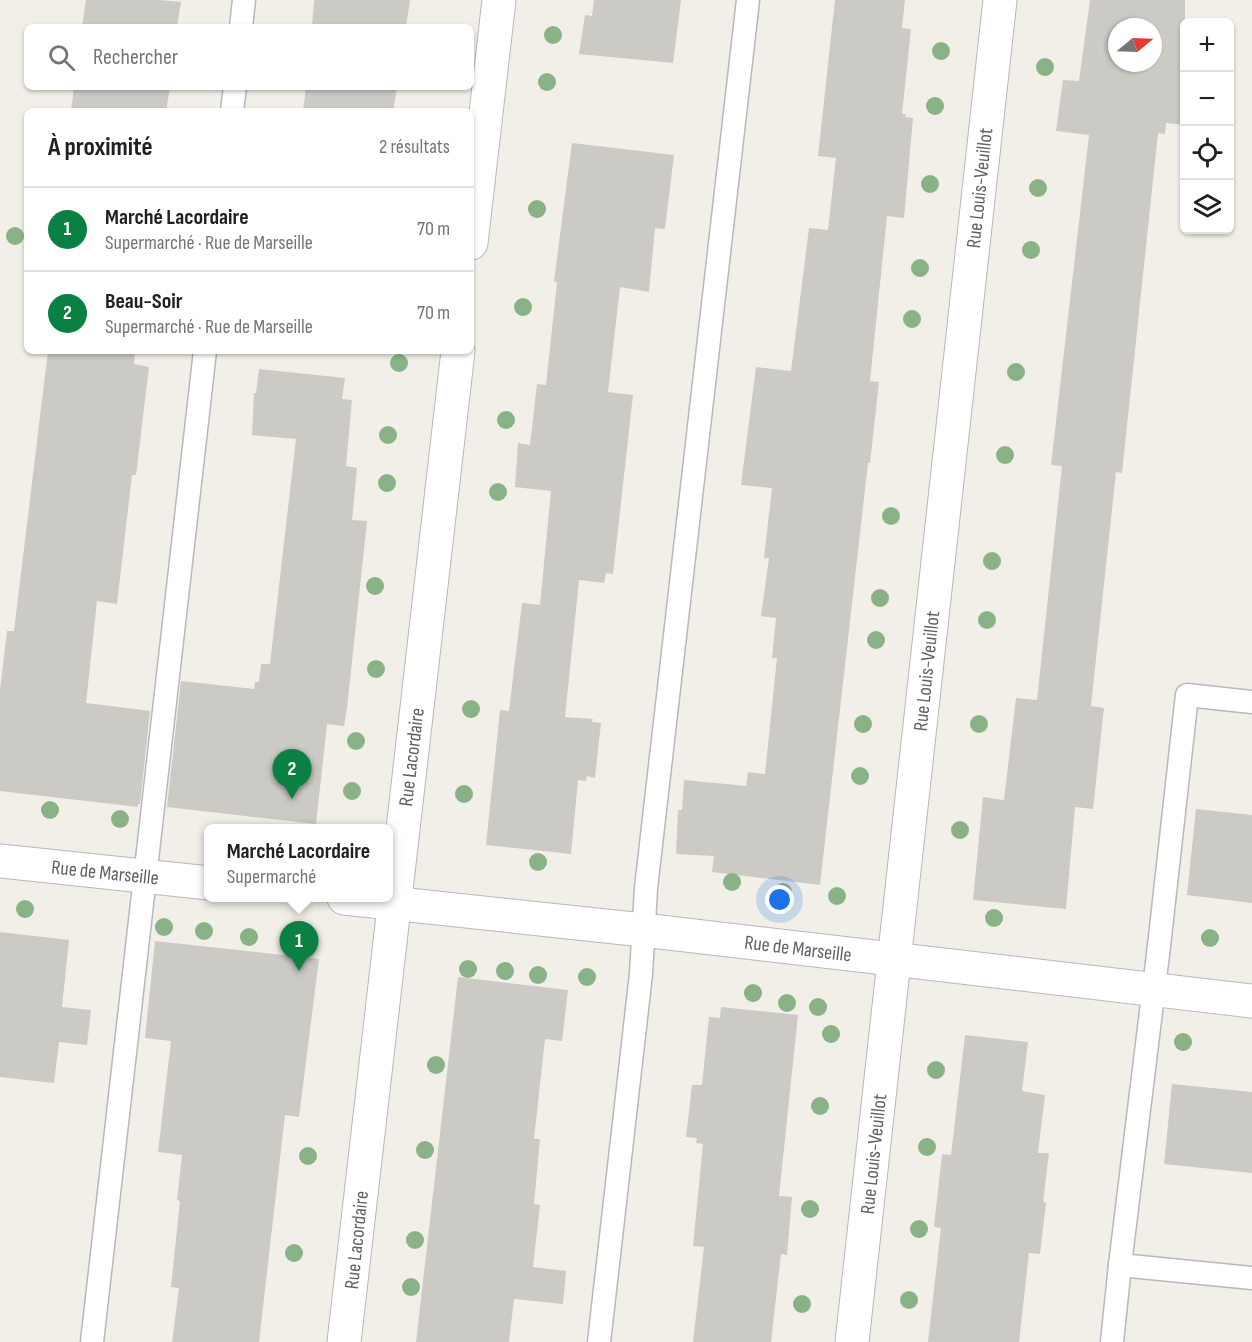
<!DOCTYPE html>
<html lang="fr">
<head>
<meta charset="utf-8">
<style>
	:root { --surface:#fff; --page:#f2f2f2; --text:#202124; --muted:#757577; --line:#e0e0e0; --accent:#0b8043 }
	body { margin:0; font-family:"Sofia Sans Condensed",sans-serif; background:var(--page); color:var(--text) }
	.controls { position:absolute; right:18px; top:18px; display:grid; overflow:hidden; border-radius:9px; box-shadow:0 2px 4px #0004 }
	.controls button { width:54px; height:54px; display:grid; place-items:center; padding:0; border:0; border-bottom:2px solid var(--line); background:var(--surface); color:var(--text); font:30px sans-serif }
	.compass { position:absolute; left:1108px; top:18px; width:54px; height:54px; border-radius:50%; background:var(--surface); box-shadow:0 2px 4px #0004; rotate:71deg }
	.you { position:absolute; left:780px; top:900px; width:21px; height:21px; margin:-15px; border:4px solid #fff; border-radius:50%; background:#1a73e8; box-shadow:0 0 0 9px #1a73e833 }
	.badge { display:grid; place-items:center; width:39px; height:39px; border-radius:50%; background:var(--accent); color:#fff; font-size:20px; font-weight:700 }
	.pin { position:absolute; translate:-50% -50px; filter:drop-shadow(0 2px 3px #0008) }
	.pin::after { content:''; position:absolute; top:32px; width:21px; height:18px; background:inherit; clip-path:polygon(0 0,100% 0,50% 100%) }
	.popup { position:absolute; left:204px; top:824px; width:189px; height:78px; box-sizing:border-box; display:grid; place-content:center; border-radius:9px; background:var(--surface); filter:drop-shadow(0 2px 4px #0005); font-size:20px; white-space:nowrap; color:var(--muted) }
	.popup b { font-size:22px; color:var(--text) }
	.popup::after { content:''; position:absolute; left:50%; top:100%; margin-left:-12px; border:12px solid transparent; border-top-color:var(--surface) }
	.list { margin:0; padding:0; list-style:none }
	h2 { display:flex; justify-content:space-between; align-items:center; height:78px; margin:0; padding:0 24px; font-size:26px }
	h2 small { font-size:20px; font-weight:400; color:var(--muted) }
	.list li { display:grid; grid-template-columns:39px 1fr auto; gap:18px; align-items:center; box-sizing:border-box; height:84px; padding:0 24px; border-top:2px solid var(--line) }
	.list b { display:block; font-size:22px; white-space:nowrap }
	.list p { margin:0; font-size:20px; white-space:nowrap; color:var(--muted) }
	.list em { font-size:20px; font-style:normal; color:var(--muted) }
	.icon { flex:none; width:33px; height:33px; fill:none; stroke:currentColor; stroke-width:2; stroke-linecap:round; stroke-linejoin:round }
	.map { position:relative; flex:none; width:1252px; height:1342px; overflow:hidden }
	.search { position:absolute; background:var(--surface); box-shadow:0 2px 4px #0004; left:24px; top:24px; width:450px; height:66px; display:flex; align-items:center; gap:15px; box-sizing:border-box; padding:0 21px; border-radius:9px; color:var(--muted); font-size:22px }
	.panel { position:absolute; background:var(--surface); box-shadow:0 2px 4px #0004; left:24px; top:108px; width:450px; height:246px; border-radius:9px }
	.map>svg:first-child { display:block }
	.building { fill:#cccac5; fill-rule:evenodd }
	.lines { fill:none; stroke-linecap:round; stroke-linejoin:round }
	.lane-casing { stroke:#b5b8bc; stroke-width:25 }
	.street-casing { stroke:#b5b8bc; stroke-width:35 }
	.lane { stroke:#fff; stroke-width:22 }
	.street { stroke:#fff; stroke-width:33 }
	.tree { fill:#89b387 }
	.labels { text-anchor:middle; stroke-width:4.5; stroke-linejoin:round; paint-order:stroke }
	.street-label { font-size:20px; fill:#5f6368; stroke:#fff }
</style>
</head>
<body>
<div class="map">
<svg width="1252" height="1342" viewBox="0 0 1252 1342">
	<rect width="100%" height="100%" fill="#f1efe8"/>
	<g class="building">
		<path d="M 86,0 L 159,0 L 181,2 L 177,27 L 82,27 Z"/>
		<path d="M 314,0 L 410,0 L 406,27 L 312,27 Z"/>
		<path d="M 594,0 L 681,0 L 673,63 L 579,54 L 585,15 L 592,16 Z"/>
		<path d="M 835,0 L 905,0 L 902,28 L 911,29 L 902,114 L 906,114 L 905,117 L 913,118 L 904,218 L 887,216 L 870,381 L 879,382 L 870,463 L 868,463 L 820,885 L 712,872 L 714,856 L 676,854 L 678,810 L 682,810 L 684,780 L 746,786 L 748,772 L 765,774 L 777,658 L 772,658 L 776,618 L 761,616 L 769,558 L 764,558 L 772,488 L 741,485 L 756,367 L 791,371 L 809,228 L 828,230 L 836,158 L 818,156 Z"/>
		<path d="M 1090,0 L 1185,0 L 1185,125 L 1166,123 L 1165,134 L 1158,133 L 1122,473 L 1116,472 L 1091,706 L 1104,708 L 1093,809 L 1075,807 L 1066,909 L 973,900 L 983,797 L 1004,800 L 1016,698 L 1037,700 L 1062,466 L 1051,465 L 1089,135 L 1056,131 L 1063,80 L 1079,81 ZM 1117,27 L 1153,27 L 1153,63 L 1117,63 Z"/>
		<path d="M 74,87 L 170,87 L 166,111 L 71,111 Z"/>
		<path d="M 306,87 L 397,87 L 393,111 L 303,111 Z"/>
		<path d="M 572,143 L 674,155 L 665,229 L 655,228 L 649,292 L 620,287 L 608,392 L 633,395 L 613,574 L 606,573 L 604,583 L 579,580 L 565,717 L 593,719 L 592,722 L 601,723 L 595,778 L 587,776 L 586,781 L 578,780 L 571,854 L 486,845 L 500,710 L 509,711 L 522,603 L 540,605 L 551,491 L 515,487 L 518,443 L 530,445 L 537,384 L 546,385 L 557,283 L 554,281 Z"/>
		<path d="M 48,351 L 135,351 L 134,364 L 149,367 L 136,475 L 132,475 L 117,604 L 97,601 L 86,703 L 150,711 L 140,804 L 138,804 L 138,807 L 0,791 L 0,690 L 7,631 L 14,631 Z"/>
		<path d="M 259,369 L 345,378 L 342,399 L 352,400 L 346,466 L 357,468 L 352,520 L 367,521 L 347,708 L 344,726 L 327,724 L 316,824 L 167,807 L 181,681 L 254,689 L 255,682 L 259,682 L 261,664 L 270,664 L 296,439 L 252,435 L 254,393 L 256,393 Z"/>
		<path d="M 1196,809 L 1252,815 L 1252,903 L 1187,895 Z"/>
		<path d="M 0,932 L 69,940 L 62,1007 L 91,1010 L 87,1045 L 59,1042 L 54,1083 L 0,1077 Z"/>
		<path d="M 155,941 L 319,959 L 299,1117 L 285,1115 L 259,1342 L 172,1342 L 179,1288 L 171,1287 L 180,1201 L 177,1200 L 182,1155 L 158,1152 L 171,1041 L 145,1038 Z"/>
		<path d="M 458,977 L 568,990 L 562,1041 L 545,1039 L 534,1139 L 540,1139 L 534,1204 L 540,1205 L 533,1267 L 566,1271 L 563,1304 L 514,1299 L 509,1342 L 416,1342 Z"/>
		<path d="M 721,1007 L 798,1015 L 779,1196 L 792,1197 L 787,1255 L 781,1254 L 771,1342 L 693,1342 L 704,1247 L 693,1246 L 703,1144 L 696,1143 L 697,1138 L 686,1137 L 692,1085 L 702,1085 L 709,1017 L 720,1018 Z"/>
		<path d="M 965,1035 L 1028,1042 L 1022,1091 L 1045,1095 L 1038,1153 L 1049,1153 L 1043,1202 L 1046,1203 L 1040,1254 L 1029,1253 L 1019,1342 L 928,1342 L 941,1228 L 934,1227 L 942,1154 L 951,1155 Z"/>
		<path d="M 1172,1084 L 1252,1092 L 1252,1173 L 1164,1164 Z"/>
	</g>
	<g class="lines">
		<g class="lane-casing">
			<g id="lane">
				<path d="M 241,27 L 244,0"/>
				<path d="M 232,111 L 235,87"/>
				<path d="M 1252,702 L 1187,695 L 1159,946 L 1120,1265 L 1252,1278"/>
				<path d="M 92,1342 L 205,351"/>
				<path d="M 599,1342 L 641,974 L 646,888 L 748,0"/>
				<path d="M 1112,1342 L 1120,1265"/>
			</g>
		</g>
		<g class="street-casing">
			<g id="street">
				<path d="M 471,243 L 499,0"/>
				<path d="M 0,861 L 209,883"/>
				<path d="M 344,898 L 643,930 L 1252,1001"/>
				<path d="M 344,1342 L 458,351"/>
				<path d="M 852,1342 L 1000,0"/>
			</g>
		</g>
		<use href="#lane" class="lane"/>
		<use href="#street" class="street"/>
	</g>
	<g class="tree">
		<circle cx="553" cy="35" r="9"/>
		<circle cx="941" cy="51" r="9"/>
		<circle cx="1045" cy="67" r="9"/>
		<circle cx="547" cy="82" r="9"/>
		<circle cx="935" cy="106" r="9"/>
		<circle cx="930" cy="184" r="9"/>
		<circle cx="1038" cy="188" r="9"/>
		<circle cx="537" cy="209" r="9"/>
		<circle cx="15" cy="236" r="9"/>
		<circle cx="1031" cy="250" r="9"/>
		<circle cx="920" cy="268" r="9"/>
		<circle cx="523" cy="307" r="9"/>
		<circle cx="912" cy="319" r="9"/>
		<circle cx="399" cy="363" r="9"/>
		<circle cx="1016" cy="372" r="9"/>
		<circle cx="506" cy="420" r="9"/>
		<circle cx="388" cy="435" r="9"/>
		<circle cx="1005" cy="455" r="9"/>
		<circle cx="387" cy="483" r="9"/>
		<circle cx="498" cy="492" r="9"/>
		<circle cx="891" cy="516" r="9"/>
		<circle cx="992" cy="561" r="9"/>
		<circle cx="375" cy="586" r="9"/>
		<circle cx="880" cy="598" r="9"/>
		<circle cx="987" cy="620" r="9"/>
		<circle cx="876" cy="640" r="9"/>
		<circle cx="376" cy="669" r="9"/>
		<circle cx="471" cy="709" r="9"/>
		<circle cx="863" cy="724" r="9"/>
		<circle cx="979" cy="724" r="9"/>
		<circle cx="356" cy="741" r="9"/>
		<circle cx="860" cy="776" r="9"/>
		<circle cx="352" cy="791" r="9"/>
		<circle cx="464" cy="794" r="9"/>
		<circle cx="50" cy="810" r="9"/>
		<circle cx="120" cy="819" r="9"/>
		<circle cx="960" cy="830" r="9"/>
		<circle cx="538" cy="862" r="9"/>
		<circle cx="732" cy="882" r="9"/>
		<circle cx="783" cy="892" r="9"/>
		<circle cx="837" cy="896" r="9"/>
		<circle cx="25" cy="909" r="9"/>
		<circle cx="994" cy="918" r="9"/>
		<circle cx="164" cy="927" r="9"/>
		<circle cx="204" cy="931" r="9"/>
		<circle cx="249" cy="937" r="9"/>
		<circle cx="1210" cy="938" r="9"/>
		<circle cx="468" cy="969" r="9"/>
		<circle cx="505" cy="971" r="9"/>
		<circle cx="538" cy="975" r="9"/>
		<circle cx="587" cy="977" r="9"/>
		<circle cx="753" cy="993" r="9"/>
		<circle cx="787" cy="1003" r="9"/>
		<circle cx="818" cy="1007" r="9"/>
		<circle cx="831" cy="1034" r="9"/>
		<circle cx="1183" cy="1042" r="9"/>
		<circle cx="436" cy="1065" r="9"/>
		<circle cx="936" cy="1070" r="9"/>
		<circle cx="820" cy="1106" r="9"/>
		<circle cx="927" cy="1147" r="9"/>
		<circle cx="425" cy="1150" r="9"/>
		<circle cx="308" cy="1156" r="9"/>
		<circle cx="810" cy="1209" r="9"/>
		<circle cx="919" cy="1229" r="9"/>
		<circle cx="415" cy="1240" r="9"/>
		<circle cx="294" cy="1253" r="9"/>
		<circle cx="411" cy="1287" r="9"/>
		<circle cx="909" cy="1300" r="9"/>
		<circle cx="802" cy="1304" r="9"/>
	</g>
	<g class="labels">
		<g class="street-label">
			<text transform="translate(979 188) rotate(-84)" y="7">Rue Louis-Veuillot</text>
			<text transform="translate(926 671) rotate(-84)" y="7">Rue Louis-Veuillot</text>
			<text transform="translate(411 757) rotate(-83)" y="7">Rue Lacordaire</text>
			<text transform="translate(105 872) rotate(6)" y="7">Rue de Marseille</text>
			<text transform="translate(798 948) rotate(7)" y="7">Rue de Marseille</text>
			<text transform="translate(873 1154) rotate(-84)" y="7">Rue Louis-Veuillot</text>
			<text transform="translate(356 1240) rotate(-84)" y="7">Rue Lacordaire</text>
		</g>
	</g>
</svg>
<div class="controls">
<button>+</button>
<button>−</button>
<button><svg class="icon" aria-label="locate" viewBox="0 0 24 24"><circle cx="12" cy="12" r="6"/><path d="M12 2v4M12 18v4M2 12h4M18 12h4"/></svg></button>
<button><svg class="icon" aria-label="layers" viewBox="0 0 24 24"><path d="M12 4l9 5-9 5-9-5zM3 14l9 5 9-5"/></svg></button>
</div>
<svg class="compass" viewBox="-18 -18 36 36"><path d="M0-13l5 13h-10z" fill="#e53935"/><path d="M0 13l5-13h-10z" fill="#757577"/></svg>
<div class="you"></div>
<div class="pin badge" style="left:299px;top:971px">1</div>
<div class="popup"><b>Marché Lacordaire</b>Supermarché</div>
<div class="pin badge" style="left:292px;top:799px">2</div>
<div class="search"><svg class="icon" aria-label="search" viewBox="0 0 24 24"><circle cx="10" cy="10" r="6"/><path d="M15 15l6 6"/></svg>Rechercher</div>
<section class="panel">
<h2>À proximité<small>2 résultats</small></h2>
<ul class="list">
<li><span class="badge">1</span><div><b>Marché Lacordaire</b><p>Supermarché · Rue de Marseille</p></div><em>70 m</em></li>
<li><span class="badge">2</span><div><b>Beau-Soir</b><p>Supermarché · Rue de Marseille</p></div><em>70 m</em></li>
</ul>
</section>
</div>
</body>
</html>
